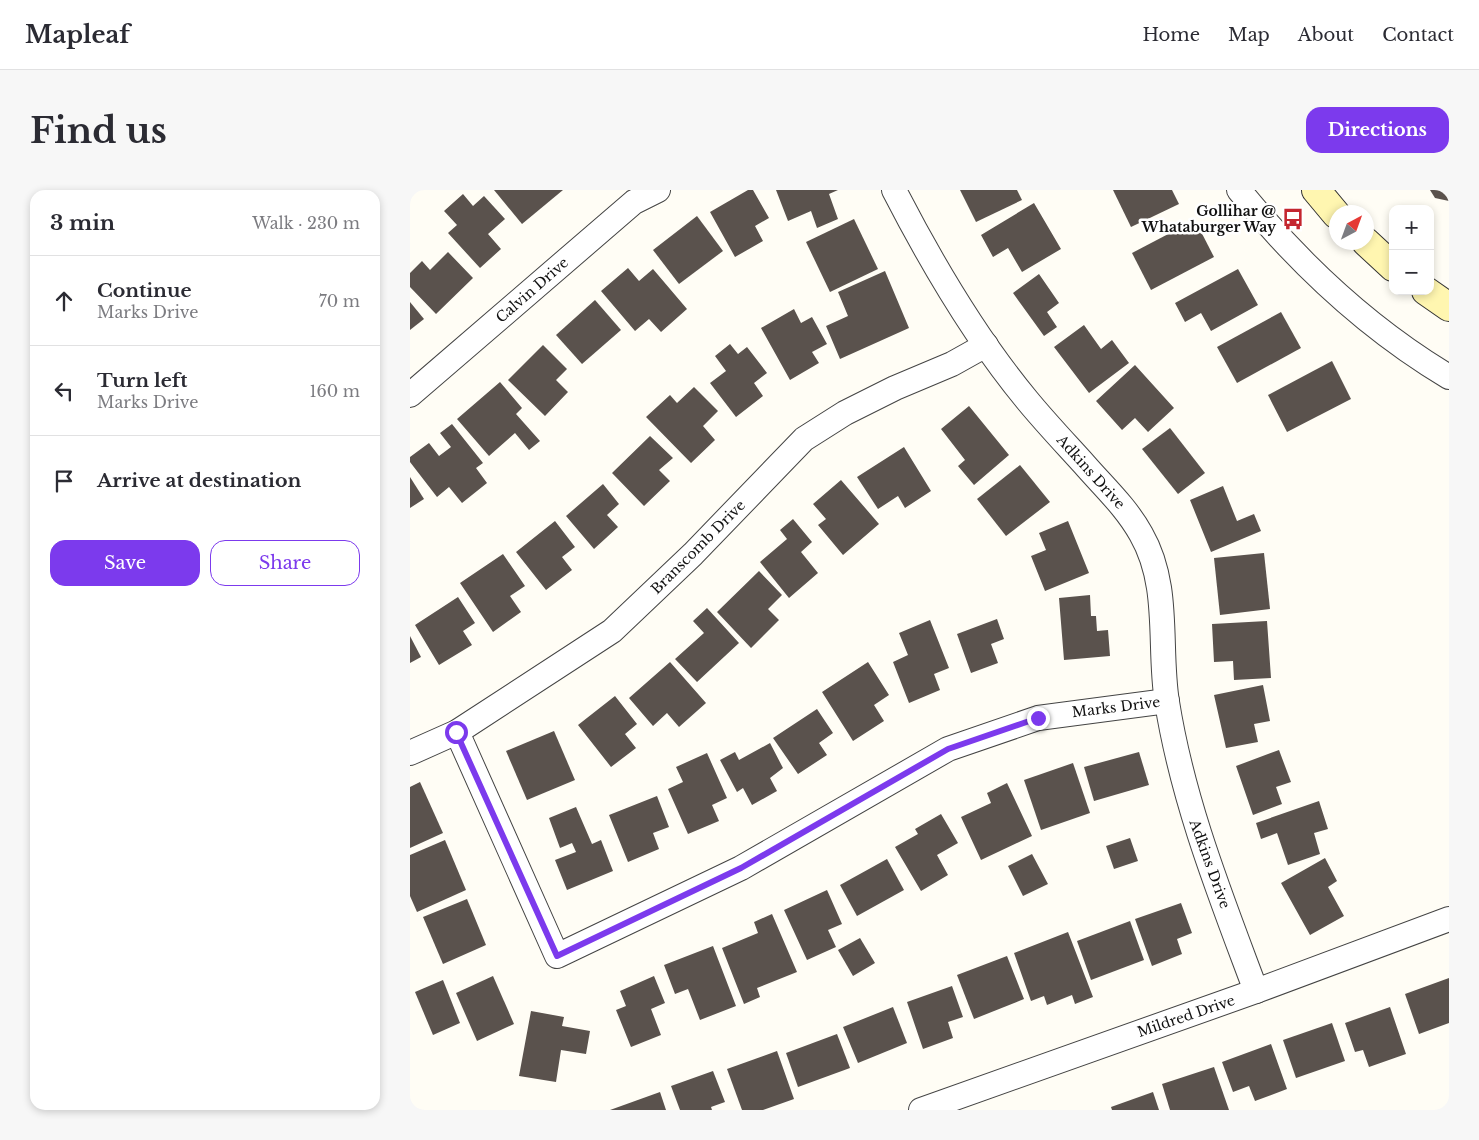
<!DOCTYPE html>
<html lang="en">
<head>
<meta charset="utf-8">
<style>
	:root { --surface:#fff; --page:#f7f7f7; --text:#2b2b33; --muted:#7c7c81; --line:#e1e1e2; --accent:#7c3aed }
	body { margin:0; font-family:"Libre Baskerville",serif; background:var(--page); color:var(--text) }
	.controls { position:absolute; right:15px; top:15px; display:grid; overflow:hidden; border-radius:10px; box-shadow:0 2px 8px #0003 }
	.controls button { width:45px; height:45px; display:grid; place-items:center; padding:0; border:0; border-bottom:1px solid var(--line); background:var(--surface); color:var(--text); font:25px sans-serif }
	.compass { position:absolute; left:919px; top:15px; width:45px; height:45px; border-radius:50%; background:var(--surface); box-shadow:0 2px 8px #0003; rotate:41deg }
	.stop { position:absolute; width:15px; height:15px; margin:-11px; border:4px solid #7c3aed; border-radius:50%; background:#fff }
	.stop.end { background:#7c3aed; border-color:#fff; box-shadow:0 1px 5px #0008 }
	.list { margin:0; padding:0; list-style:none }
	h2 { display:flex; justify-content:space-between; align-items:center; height:65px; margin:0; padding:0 20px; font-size:21px }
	h2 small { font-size:16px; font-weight:400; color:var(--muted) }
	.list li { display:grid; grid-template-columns:32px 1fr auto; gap:15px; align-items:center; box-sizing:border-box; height:90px; padding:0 20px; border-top:1px solid var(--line) }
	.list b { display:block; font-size:19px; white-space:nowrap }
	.list p { margin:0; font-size:16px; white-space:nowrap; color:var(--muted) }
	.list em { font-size:16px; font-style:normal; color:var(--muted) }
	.actions { display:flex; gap:10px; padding:15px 20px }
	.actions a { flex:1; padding:11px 0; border:1px solid var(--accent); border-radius:15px; text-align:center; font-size:18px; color:var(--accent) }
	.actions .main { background:var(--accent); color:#fff }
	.icon { flex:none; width:28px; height:28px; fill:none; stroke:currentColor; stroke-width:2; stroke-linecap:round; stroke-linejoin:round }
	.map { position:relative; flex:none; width:1039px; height:920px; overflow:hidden; border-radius:15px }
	header { display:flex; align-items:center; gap:30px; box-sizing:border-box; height:70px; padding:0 25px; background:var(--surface); border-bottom:1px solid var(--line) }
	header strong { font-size:24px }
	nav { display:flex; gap:28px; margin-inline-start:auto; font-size:18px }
	.intro { display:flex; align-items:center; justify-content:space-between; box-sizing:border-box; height:120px; padding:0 30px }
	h1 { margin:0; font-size:35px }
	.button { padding:12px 22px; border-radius:15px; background:var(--accent); color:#fff; font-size:18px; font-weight:700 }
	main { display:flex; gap:30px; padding:0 30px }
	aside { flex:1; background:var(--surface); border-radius:15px; box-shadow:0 2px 8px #0003 }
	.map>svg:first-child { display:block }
	.building { fill:#5a524d }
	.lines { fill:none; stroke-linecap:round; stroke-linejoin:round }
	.street-casing { stroke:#444; stroke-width:26 }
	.secondary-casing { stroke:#333; stroke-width:30 }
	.street { stroke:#fff; stroke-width:24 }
	.secondary { stroke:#fff6b0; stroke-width:28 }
	.route { stroke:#7c3aed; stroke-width:6 }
	.labels { text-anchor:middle; stroke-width:5; stroke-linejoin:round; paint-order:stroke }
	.poi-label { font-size:14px; font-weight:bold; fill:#111; stroke:#fff; text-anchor:end }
	.street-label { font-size:14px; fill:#111; stroke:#fff }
</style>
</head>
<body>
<header>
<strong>Mapleaf</strong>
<nav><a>Home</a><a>Map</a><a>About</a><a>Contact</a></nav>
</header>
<div class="intro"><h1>Find us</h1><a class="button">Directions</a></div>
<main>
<aside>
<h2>3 min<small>Walk · 230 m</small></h2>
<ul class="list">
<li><svg class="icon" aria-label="ahead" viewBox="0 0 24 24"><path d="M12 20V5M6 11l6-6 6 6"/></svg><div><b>Continue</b><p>Marks Drive</p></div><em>70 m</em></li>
<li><svg class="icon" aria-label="left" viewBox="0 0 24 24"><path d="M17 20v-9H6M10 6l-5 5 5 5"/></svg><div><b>Turn left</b><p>Marks Drive</p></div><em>160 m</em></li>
<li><svg class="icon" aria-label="arrive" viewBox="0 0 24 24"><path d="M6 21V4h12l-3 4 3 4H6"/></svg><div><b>Arrive at destination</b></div></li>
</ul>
<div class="actions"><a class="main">Save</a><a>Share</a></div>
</aside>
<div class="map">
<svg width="1039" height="920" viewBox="0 0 1039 920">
	<rect width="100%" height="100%" fill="#fffdf5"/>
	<g class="building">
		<path d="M 84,0 L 153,0 L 112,34 Z"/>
		<path d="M 338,0 L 343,0 L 359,28 L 345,36 L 353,51 L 325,67 L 300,22 Z"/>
		<path d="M 366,0 L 428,0 L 419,4 L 428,29 L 407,38 L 401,21 L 378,31 Z"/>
		<path d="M 550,0 L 607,0 L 612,10 L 566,32 Z"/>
		<path d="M 703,0 L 762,0 L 769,14 L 721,37 Z"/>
		<path d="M 1020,0 L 1039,0 L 1039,11 L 1025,8 Z"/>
		<path d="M 53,4 L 63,16 L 74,6 L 95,29 L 78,44 L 91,59 L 70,78 L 38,43 L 47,35 L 34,21 Z"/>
		<path d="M 624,13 L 651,59 L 612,82 L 598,58 L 583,67 L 571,45 Z"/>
		<path d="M 287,26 L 313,61 L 269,94 L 243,60 Z"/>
		<path d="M 444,29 L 468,79 L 420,102 L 396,52 Z"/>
		<path d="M 785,30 L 804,67 L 741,100 L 722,63 Z"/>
		<path d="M 38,62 L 63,88 L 26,124 L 0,97 L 0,83 L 12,71 L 20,80 Z"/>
		<path d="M 218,78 L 229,91 L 243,79 L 277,119 L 251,142 L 239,129 L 225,141 L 191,101 Z"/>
		<path d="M 828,79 L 848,115 L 801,141 L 791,123 L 775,132 L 765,113 Z"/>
		<path d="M 475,81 L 499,138 L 430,169 L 416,136 L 438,126 L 428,102 Z"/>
		<path d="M 629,84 L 649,113 L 637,122 L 647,137 L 634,146 L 603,103 Z"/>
		<path d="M 185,110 L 211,140 L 172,174 L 146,145 Z"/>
		<path d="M 0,112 L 14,129 L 0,140 Z"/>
		<path d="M 384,119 L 391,133 L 402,127 L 417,154 L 402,162 L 409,173 L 380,190 L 351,138 Z"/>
		<path d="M 871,122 L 891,158 L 827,193 L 807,157 Z"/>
		<path d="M 674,135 L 691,159 L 702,150 L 719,173 L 679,203 L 644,157 Z"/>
		<path d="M 320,154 L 328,164 L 337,157 L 357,183 L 344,193 L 353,206 L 326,227 L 300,193 L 316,181 L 305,166 Z"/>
		<path d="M 133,155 L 157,179 L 146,190 L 158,202 L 135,226 L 98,190 Z"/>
		<path d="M 922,171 L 941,209 L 877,242 L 858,205 Z"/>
		<path d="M 725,175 L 764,218 L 738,242 L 725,228 L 712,240 L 686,211 Z"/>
		<path d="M 90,192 L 112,218 L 106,224 L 130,251 L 119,260 L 105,243 L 79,266 L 47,229 Z"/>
		<path d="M 284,197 L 308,221 L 293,236 L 305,250 L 281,273 L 236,227 L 260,205 L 267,213 Z"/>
		<path d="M 559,216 L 599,265 L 564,295 L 548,276 L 555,270 L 531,239 Z"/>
		<path d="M 42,234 L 73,273 L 66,278 L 77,293 L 52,313 L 39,297 L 27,307 L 0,272 L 0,267 L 19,253 L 29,266 L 41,257 L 30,243 Z"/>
		<path d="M 760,238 L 795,283 L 768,304 L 732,259 Z"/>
		<path d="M 240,246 L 263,268 L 249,280 L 260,291 L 234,316 L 202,283 Z"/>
		<path d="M 494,257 L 521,301 L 495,318 L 488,306 L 468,319 L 447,287 Z"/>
		<path d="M 610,275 L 640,312 L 596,346 L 567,309 Z"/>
		<path d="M 0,287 L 14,309 L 0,318 Z"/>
		<path d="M 431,290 L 469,334 L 433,365 L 408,335 L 416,329 L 403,314 Z"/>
		<path d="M 193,294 L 209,314 L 197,325 L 208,337 L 184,359 L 156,326 Z"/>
		<path d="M 813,296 L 827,331 L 844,324 L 851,341 L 801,362 L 780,310 Z"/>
		<path d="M 383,329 L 402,352 L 391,362 L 408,383 L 379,408 L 350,372 L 377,349 L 370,340 Z"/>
		<path d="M 145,331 L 165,357 L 152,367 L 162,380 L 136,400 L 106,362 Z"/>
		<path d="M 658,331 L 679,383 L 635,401 L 621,366 L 636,360 L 629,343 Z"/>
		<path d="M 854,363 L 860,419 L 810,425 L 804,368 Z"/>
		<path d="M 93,364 L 115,396 L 100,406 L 111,422 L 83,442 L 50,393 Z"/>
		<path d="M 349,381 L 372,405 L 358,419 L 369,430 L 341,458 L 307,422 Z"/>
		<path d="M 680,405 L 681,426 L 686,426 L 687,441 L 698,440 L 700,466 L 654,470 L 649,408 Z"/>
		<path d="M 48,407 L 65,433 L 53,441 L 62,455 L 29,475 L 5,435 Z"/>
		<path d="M 297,418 L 329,453 L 287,492 L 265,469 L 294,443 L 283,431 Z"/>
		<path d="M 587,429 L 594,449 L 581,454 L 588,473 L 561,483 L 547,444 Z"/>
		<path d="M 520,430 L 539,478 L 524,484 L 530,500 L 499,513 L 483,472 L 498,465 L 489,443 Z"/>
		<path d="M 857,431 L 861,488 L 824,490 L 823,471 L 804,472 L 802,434 Z"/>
		<path d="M 0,446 L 11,467 L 0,473 Z"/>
		<path d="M 260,472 L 296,513 L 269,537 L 257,523 L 243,536 L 219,508 Z"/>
		<path d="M 458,472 L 479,505 L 464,515 L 474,531 L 443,551 L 412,502 Z"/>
		<path d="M 853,495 L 860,531 L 844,534 L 848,552 L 816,558 L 804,505 Z"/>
		<path d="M 205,506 L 227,534 L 215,544 L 226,558 L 201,577 L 168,535 Z"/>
		<path d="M 407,519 L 423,543 L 409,553 L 417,565 L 388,584 L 363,548 Z"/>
		<path d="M 144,541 L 165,590 L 117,610 L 96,561 Z"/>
		<path d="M 360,553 L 373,578 L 360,588 L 367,601 L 342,615 L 333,598 L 327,602 L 310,570 L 325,562 L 329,570 Z"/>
		<path d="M 869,560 L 881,592 L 866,597 L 872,614 L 843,625 L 826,576 Z"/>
		<path d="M 729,562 L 739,595 L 684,611 L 674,577 Z"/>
		<path d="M 297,563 L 317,608 L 302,615 L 309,631 L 278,644 L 258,599 L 273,592 L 266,577 Z"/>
		<path d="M 663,573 L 680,623 L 631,640 L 614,590 Z"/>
		<path d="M 10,592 L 33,643 L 0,658 L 0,597 Z"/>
		<path d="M 597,593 L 622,646 L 571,670 L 551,627 L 581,613 L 577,603 Z"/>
		<path d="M 247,606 L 259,637 L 243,643 L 249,659 L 218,672 L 199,625 Z"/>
		<path d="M 909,611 L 918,639 L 904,643 L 910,664 L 878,675 L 867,643 L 851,649 L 846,633 Z"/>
		<path d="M 166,617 L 182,654 L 191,650 L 203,681 L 157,700 L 145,670 L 166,662 L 162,653 L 150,658 L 139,628 Z"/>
		<path d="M 531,624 L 548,653 L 527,665 L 538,685 L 511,701 L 485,657 L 508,644 L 505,639 Z"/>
		<path d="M 720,648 L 728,671 L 704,679 L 696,656 Z"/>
		<path d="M 35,650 L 56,700 L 7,722 L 0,706 L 0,665 Z"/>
		<path d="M 622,664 L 638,694 L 613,706 L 598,676 Z"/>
		<path d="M 915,668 L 927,691 L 918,697 L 934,726 L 900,745 L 871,693 Z"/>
		<path d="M 477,669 L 494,700 L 447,726 L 430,695 Z"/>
		<path d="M 417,700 L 432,734 L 418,740 L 426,757 L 397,770 L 374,720 Z"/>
		<path d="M 57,709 L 76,755 L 33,774 L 13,727 Z"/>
		<path d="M 771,713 L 782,743 L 767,749 L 772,764 L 742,776 L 725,729 Z"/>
		<path d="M 362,724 L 387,782 L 347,798 L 350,807 L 334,814 L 312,758 L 348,743 L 344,732 Z"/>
		<path d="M 720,731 L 734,770 L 681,790 L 667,751 Z"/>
		<path d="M 658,742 L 683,807 L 665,814 L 662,805 L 637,815 L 634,806 L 621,811 L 604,763 Z"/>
		<path d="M 450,748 L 465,773 L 443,786 L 428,760 Z"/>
		<path d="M 303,756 L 326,816 L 290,830 L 278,799 L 265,804 L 254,775 Z"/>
		<path d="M 597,766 L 614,809 L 564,829 L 547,785 Z"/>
		<path d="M 83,786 L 104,834 L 67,851 L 46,803 Z"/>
		<path d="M 244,786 L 255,813 L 241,819 L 251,845 L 221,857 L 206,820 L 216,816 L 210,801 Z"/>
		<path d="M 1039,788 L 1039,833 L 1009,844 L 995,804 Z"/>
		<path d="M 33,790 L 50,833 L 23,845 L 5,802 Z"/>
		<path d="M 542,796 L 553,827 L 538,832 L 543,848 L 513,859 L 497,812 Z"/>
		<path d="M 483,817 L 497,853 L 448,873 L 433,837 Z"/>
		<path d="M 980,817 L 996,864 L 959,877 L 953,860 L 945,862 L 935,833 Z"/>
		<path d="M 121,821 L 154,827 L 152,836 L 180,841 L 176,864 L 151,860 L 146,892 L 109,886 Z"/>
		<path d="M 922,833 L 935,871 L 886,888 L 873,850 Z"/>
		<path d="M 427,844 L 440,878 L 388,897 L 376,863 Z"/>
		<path d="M 861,854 L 877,899 L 845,911 L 839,896 L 823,902 L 812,872 Z"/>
		<path d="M 367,861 L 384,909 L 353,920 L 332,920 L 317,879 Z"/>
		<path d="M 804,877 L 819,920 L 760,920 L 752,894 Z"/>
		<path d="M 303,881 L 315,912 L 301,917 L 302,920 L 270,920 L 261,896 Z"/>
		<path d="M 250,902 L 256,920 L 200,920 Z"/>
		<path d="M 743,902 L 749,920 L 702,920 L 701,917 Z"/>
	</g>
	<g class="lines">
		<g class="street-casing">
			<g id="street">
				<path d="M 484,0 C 522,74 564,146 617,210 C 635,232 655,253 674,274 C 694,297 716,317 731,344 C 761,396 748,456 757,512 C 773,613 811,707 846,801"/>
				<path d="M 829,0 C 889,74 957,138 1039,187"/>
				<path d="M 0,205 L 224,12 L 248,0"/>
				<path d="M 47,542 L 147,766 L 331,678 L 538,559 L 628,528 L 757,511"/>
				<path d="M 0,563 L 47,542 L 202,441 L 283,364 L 394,249 L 435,223 L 485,198 L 542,174 L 576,155"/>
				<path d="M 511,920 L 846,801 L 1039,729"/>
			</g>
		</g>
		<g class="secondary-casing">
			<g id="secondary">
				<path d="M 906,0 L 926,24"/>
				<path d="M 956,52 L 983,77"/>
				<path d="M 1016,101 L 1039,117"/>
			</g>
		</g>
		<use href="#street" class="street"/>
		<use href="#secondary" class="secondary"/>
	</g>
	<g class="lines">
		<path class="route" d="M 46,542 L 147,766 L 331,678 L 538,559 L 628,528"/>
	</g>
	<defs>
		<g id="bus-bare" transform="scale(1.725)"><path d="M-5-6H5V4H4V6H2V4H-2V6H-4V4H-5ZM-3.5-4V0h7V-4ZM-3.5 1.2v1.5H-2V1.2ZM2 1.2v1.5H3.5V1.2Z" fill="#c4262e" stroke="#fff" stroke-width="2.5" paint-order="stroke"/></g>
	</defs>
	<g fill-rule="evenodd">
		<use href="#bus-bare" x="883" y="29"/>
	</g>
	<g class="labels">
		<g class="poi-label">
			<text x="866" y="26">Gollihar @<tspan x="866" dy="16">Whataburger Way</tspan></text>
		</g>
		<g class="street-label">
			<text transform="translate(122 100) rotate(-41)" y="5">Calvin Drive</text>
			<text transform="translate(681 282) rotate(48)" y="5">Adkins Drive</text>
			<text transform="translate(288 357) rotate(-45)" y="5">Branscomb Drive</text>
			<text transform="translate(706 517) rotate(-7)" y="5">Marks Drive</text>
			<text transform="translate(800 674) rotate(70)" y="5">Adkins Drive</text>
			<text transform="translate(776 826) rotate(-19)" y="5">Mildred Drive</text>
		</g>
	</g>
</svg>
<div class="controls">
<button>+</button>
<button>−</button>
</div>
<svg class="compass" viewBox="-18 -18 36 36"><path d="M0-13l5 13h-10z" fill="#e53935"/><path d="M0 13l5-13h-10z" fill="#7c7c81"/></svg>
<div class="stop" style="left:46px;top:542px"></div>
<div class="stop end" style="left:628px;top:528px"></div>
</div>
</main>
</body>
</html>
